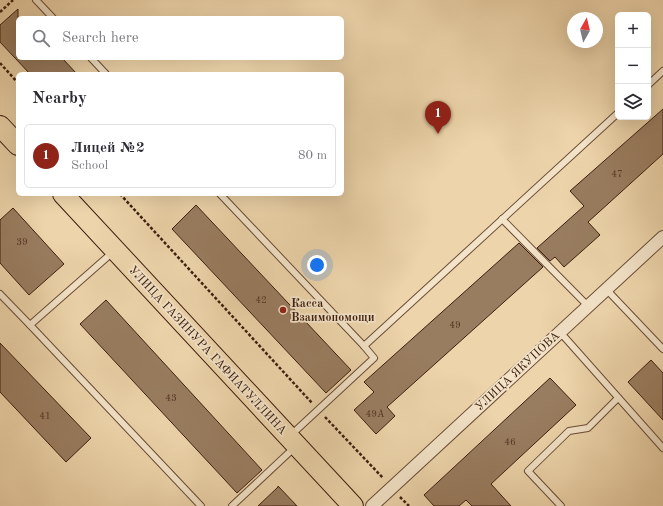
<!DOCTYPE html>
<html lang="en">
<head>
<meta charset="utf-8">
<style>
	:root { --surface:#fff; --page:#f2f2f3; --text:#2b2b33; --muted:#7c7c81; --line:#e1e1e2; --accent:#8f2418 }
	body { margin:0; font-family:"Old Standard TT",serif; background:var(--page); color:var(--text) }
	.controls { position:absolute; right:12px; top:12px; display:grid; overflow:hidden; border-radius:6px; box-shadow:0 4px 16px #0002 }
	.controls button { width:36px; height:36px; display:grid; place-items:center; padding:0; border:0; border-bottom:1px solid var(--line); background:var(--surface); color:var(--text); font:20px sans-serif }
	.compass { position:absolute; left:567px; top:12px; width:36px; height:36px; border-radius:50%; background:var(--surface); box-shadow:0 4px 16px #0002; rotate:8deg }
	.you { position:absolute; left:317px; top:265px; width:14px; height:14px; margin:-10px; border:3px solid #fff; border-radius:50%; background:#1a73e8; box-shadow:0 0 0 6px #1a73e833 }
	.badge { display:grid; place-items:center; width:26px; height:26px; border-radius:50%; background:var(--accent); color:#fff; font-size:13px; font-weight:700 }
	.pin { position:absolute; translate:-50% -33px; filter:drop-shadow(0 1px 2px #0008) }
	.pin::after { content:''; position:absolute; top:21px; width:14px; height:12px; background:inherit; clip-path:polygon(0 0,100% 0,50% 100%) }
	.list { margin:0; padding:0; list-style:none }
	h2 { display:flex; justify-content:space-between; align-items:center; height:52px; margin:0; padding:0 16px; font-size:17px }
	h2 small { font-size:13px; font-weight:400; color:var(--muted) }
	.list li { display:grid; grid-template-columns:26px 1fr auto; gap:12px; align-items:center; box-sizing:border-box; height:64px; margin:0 8px 8px; padding:0 8px; border:1px solid var(--line); border-radius:6px }
	.list b { display:block; font-size:15px; white-space:nowrap }
	.list p { margin:0; font-size:13px; white-space:nowrap; color:var(--muted) }
	.list em { font-size:13px; font-style:normal; color:var(--muted) }
	.icon { flex:none; width:22px; height:22px; fill:none; stroke:currentColor; stroke-width:2; stroke-linecap:round; stroke-linejoin:round }
	.map { position:relative; flex:none; width:663px; height:506px; overflow:hidden }
	.search { position:absolute; background:var(--surface); box-shadow:0 4px 16px #0002; left:16px; top:16px; width:328px; height:44px; display:flex; align-items:center; gap:10px; box-sizing:border-box; padding:0 14px; border-radius:6px; color:var(--muted); font-size:15px }
	.panel { position:absolute; background:var(--surface); box-shadow:0 4px 16px #0002; left:16px; top:72px; width:328px; height:124px; border-radius:6px }
	.map>svg:first-child { display:block }
	.building { fill:#997d60; stroke:#3d1e10 }
	.lines { fill:none; stroke-linecap:round; stroke-linejoin:round }
	.service-casing { stroke:#694c36; stroke-width:8 }
	.minor-casing { stroke:#694c36; stroke-width:14 }
	.primary-casing { stroke:#3d1e10; stroke-width:22 }
	.path { stroke:#3d1e10; stroke-width:2.5; stroke-dasharray:3 2; stroke-linecap:butt }
	.service { stroke:#f3e3c8; stroke-width:6 }
	.minor { stroke:#f3e3c8; stroke-width:12 }
	.primary { stroke:#edd4aa; stroke-width:20 }
	.poi-dot { fill:#8f2418; stroke:#f3e3c8; stroke-width:1.5 }
	.labels { text-anchor:middle; stroke-width:3.5; stroke-linejoin:round; paint-order:stroke }
	.number-label { font-size:10px; fill:#543624 }
	.poi-label { font-size:12px; font-weight:bold; fill:#3d1e10; stroke:#f3e3c8; text-anchor:start }
	.street-label { font-size:12px; fill:#3d1e10; stroke:#f3e3c8 }
</style>
</head>
<body>
<div class="map">
<svg width="663" height="506" viewBox="0 0 663 506">
	<rect width="100%" height="100%" fill="#edd4aa"/>
	<filter id="stains"><feTurbulence type="fractalNoise" baseFrequency=".005" numOctaves="4"/><feColorMatrix values="0 0 0 0 .2 0 0 0 0 .09 0 0 0 0 .02 0 0 0 .5 -.17"/></filter>
	<radialGradient id="worn" r=".72"><stop offset=".6" stop-color="#630" stop-opacity="0"/><stop offset="1" stop-color="#630" stop-opacity=".3"/></radialGradient>
	<g class="building">
		<path d="M 18,9 L 18,58 L 62,58 L 77,74 L 30,74 L 0,42 L 0,25 Z"/>
		<path d="M 663,109 L 663,154 L 588,222 L 600,235 L 564,267 L 555,257 L 550,261 L 537,248 L 584,206 L 570,191 Z"/>
		<path d="M 196,205 L 351,370 L 326,393 L 172,229 Z"/>
		<path d="M 13,208 L 64,264 L 29,295 L 0,263 L 0,220 Z"/>
		<path d="M 519,243 L 543,267 L 387,407 L 395,416 L 376,434 L 354,410 L 374,392 L 364,382 Z"/>
		<path d="M 106,300 L 262,470 L 237,493 L 80,324 Z"/>
		<path d="M 0,343 L 91,438 L 66,462 L 0,392 Z"/>
		<path d="M 651,360 L 663,373 L 663,420 L 628,382 Z"/>
		<path d="M 550,378 L 576,405 L 491,484 L 511,506 L 472,506 L 466,500 L 459,506 L 434,506 L 424,495 Z"/>
		<path d="M 278,486 L 297,506 L 258,506 L 278,487 Z"/>
	</g>
	<g class="lines">
		<g class="service-casing">
			<g id="service">
				<path d="M 36,0 L 53,18"/>
				<path d="M 91,58 L 106,74"/>
				<path d="M 648,85 L 663,71"/>
				<path d="M 220,194 L 364,346 L 618,113"/>
				<path d="M 502,219 L 588,306"/>
				<path d="M 606,289 L 663,349"/>
				<path d="M 0,294 L 30,325 L 113,252"/>
				<path d="M 30,325 L 201,506"/>
				<path d="M 560,332 L 663,448"/>
				<path d="M 291,435 L 374,358 L 364,346"/>
				<path d="M 232,506 L 295,447"/>
				<path d="M 561,506 L 528,471 L 569,431 L 588,428 L 618,398"/>
			</g>
		</g>
		<g class="minor-casing">
			<path id="minor" d="M 372,506 L 663,237"/>
		</g>
		<g class="primary-casing">
			<g id="primary">
				<path d="M 0,126 L 18,145"/>
				<path d="M 63,194 L 353,506"/>
			</g>
		</g>
		<g class="path">
			<path d="M 0,12 L 13,0"/>
			<path d="M 0,63 L 18,83"/>
			<path d="M 120,194 L 312,403"/>
			<path d="M 325,417 L 383,478"/>
			<path d="M 400,497 L 409,506"/>
		</g>
		<use href="#service" class="service"/>
		<use href="#minor" class="minor"/>
		<use href="#primary" class="primary"/>
	</g>
	<circle class="poi-dot" cx="283" cy="310" r="4"/>
	<g class="labels">
		<g class="number-label">
			<text x="617" y="177">47</text>
			<text x="22" y="245">39</text>
			<text x="261" y="303">42</text>
			<text x="455" y="328">49</text>
			<text x="171" y="401">43</text>
			<text x="375" y="417">49А</text>
			<text x="45" y="419">41</text>
			<text x="510" y="445">46</text>
		</g>
		<g class="poi-label">
			<text x="291" y="307">Касса<tspan x="291" dy="14">Взаимопомощи</tspan></text>
		</g>
		<g class="street-label">
			<text transform="translate(208 350) rotate(47)" y="4">УЛИЦА ГАЗИНУРА ГАФИАТУЛЛИНА</text>
			<text transform="translate(517 371) rotate(-43)" y="4">УЛИЦА ЯКУПОВА</text>
		</g>
	</g>
	<rect width="100%" height="100%" filter="url(#stains)"/>
	<rect width="100%" height="100%" fill="url(#worn)"/>
</svg>
<div class="controls">
<button>+</button>
<button>−</button>
<button><svg class="icon" aria-label="layers" viewBox="0 0 24 24"><path d="M12 4l9 5-9 5-9-5zM3 14l9 5 9-5"/></svg></button>
</div>
<svg class="compass" viewBox="-18 -18 36 36"><path d="M0-13l5 13h-10z" fill="#e53935"/><path d="M0 13l5-13h-10z" fill="#7c7c81"/></svg>
<div class="you"></div>
<div class="pin badge" style="left:438px;top:134px">1</div>
<div class="search"><svg class="icon" aria-label="search" viewBox="0 0 24 24"><circle cx="10" cy="10" r="6"/><path d="M15 15l6 6"/></svg>Search here</div>
<section class="panel">
<h2>Nearby<small></small></h2>
<ul class="list">
<li><span class="badge">1</span><div><b>Лицей №2</b><p>School</p></div><em>80 m</em></li>
</ul>
</section>
</div>
</body>
</html>
